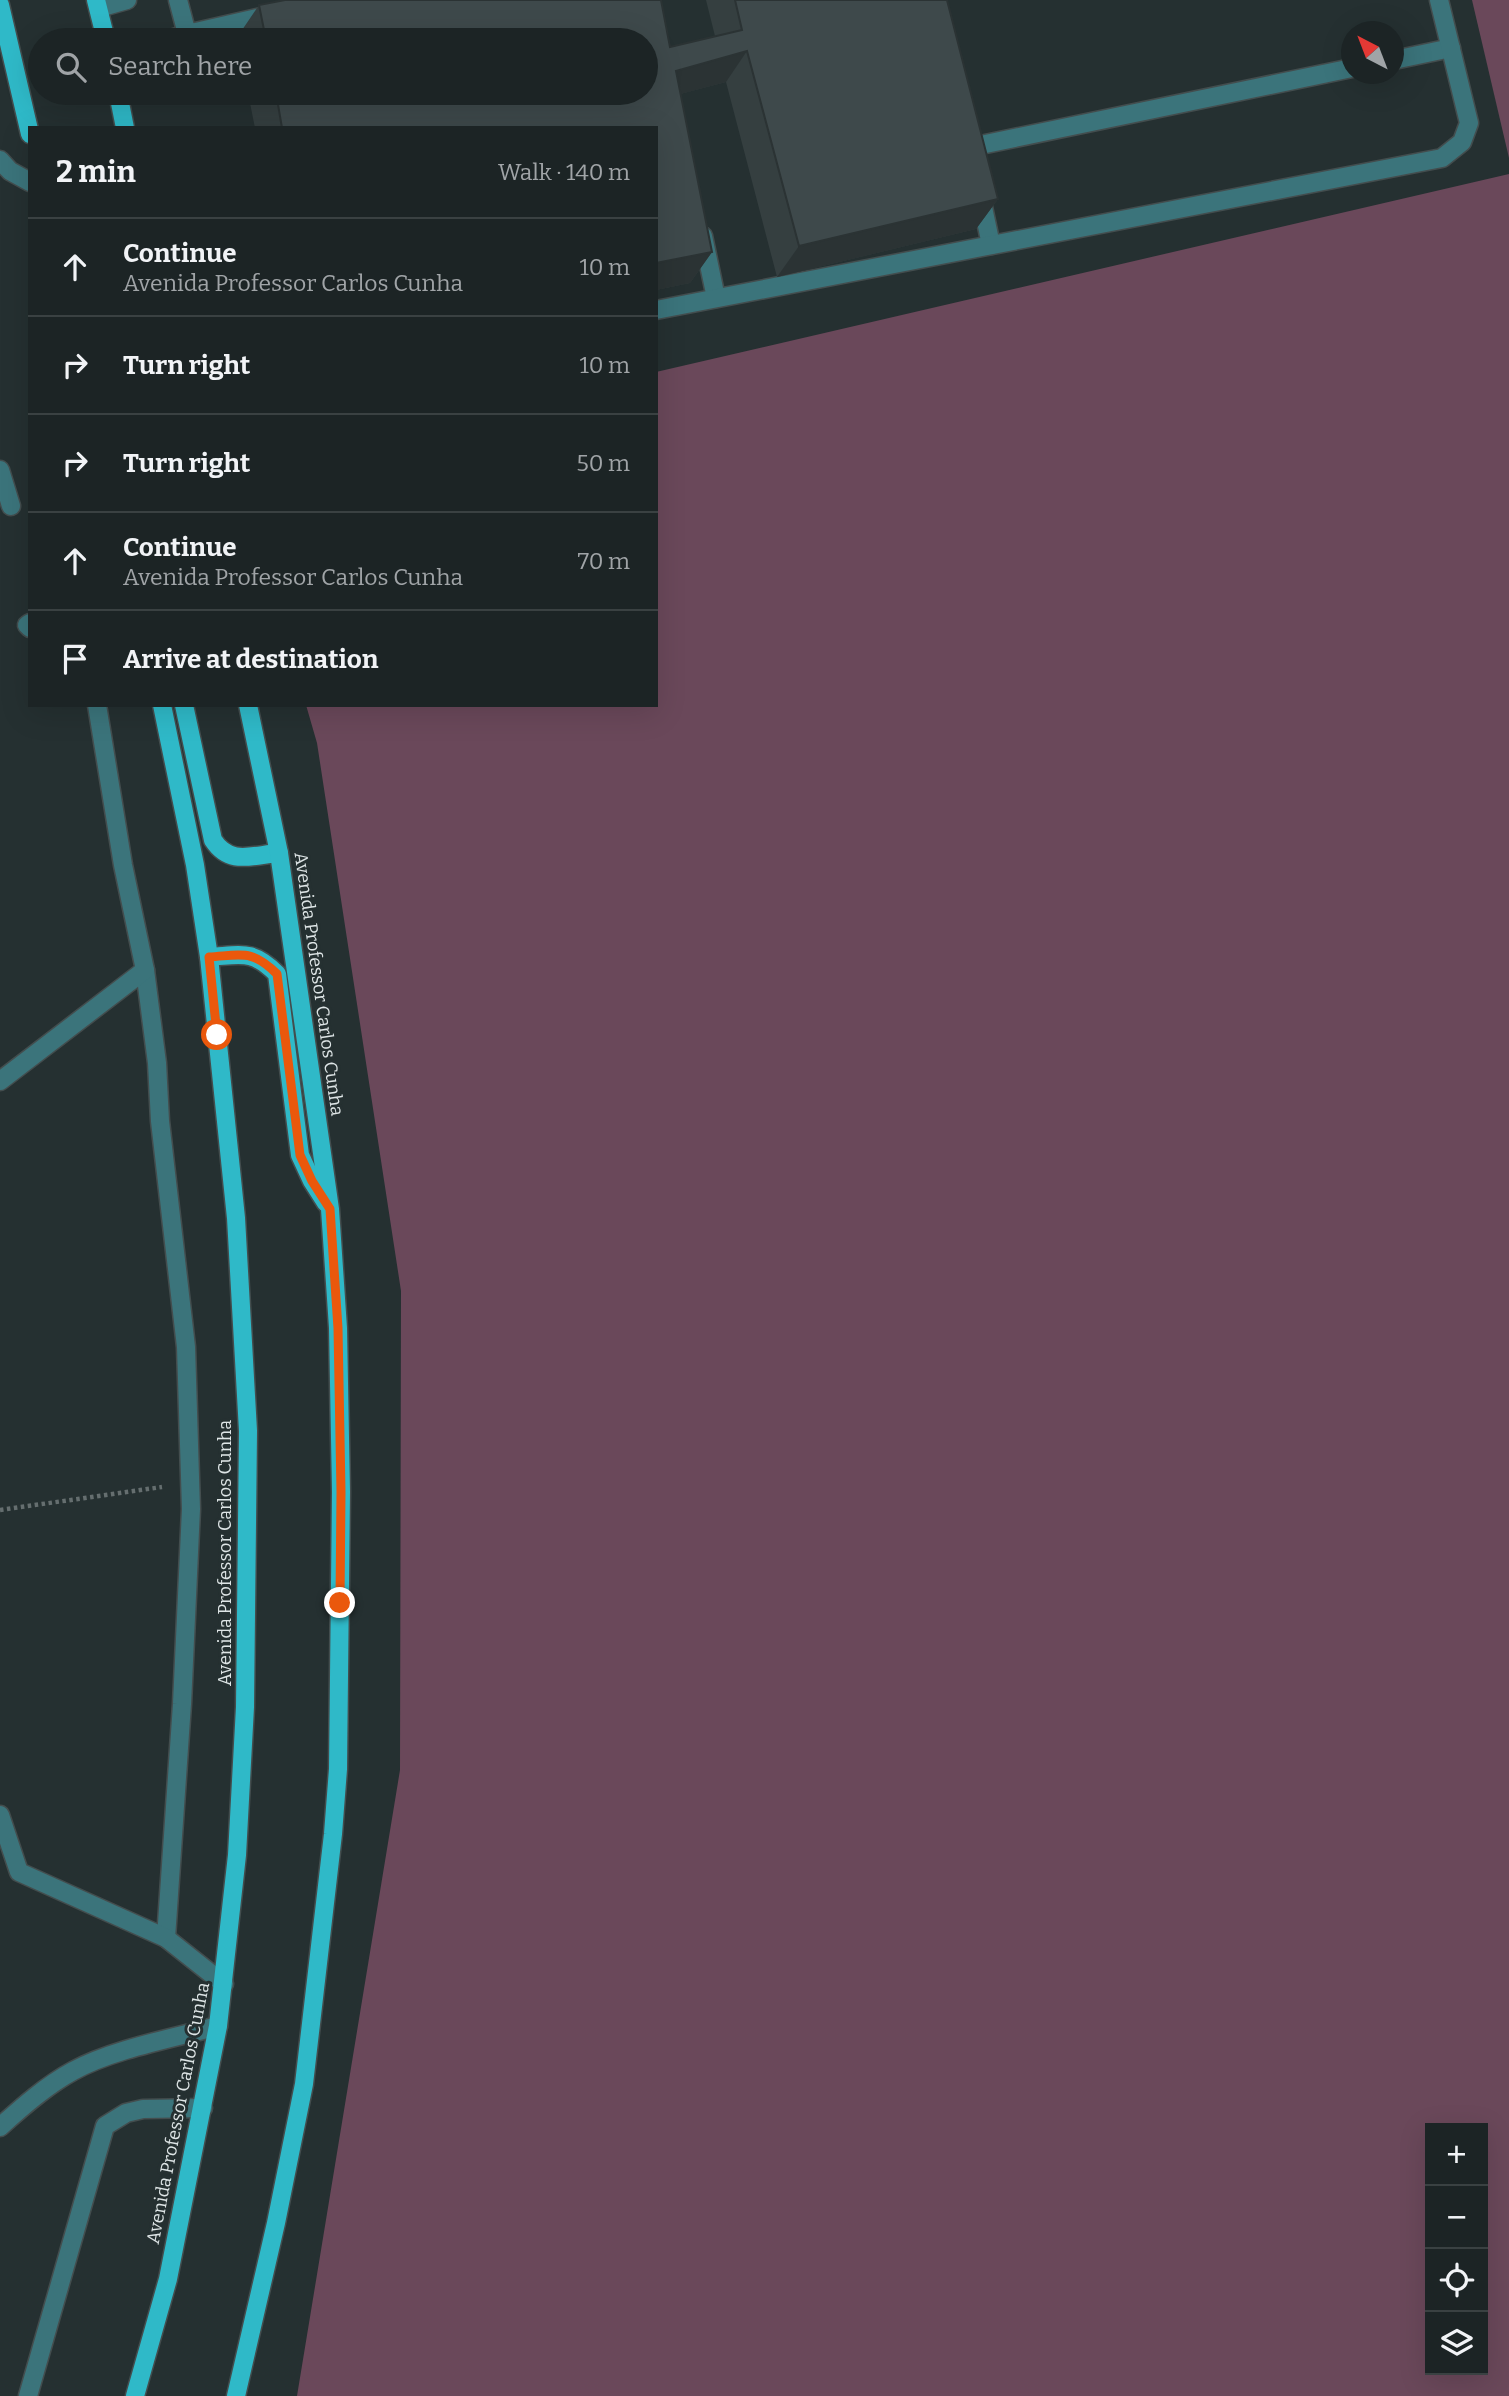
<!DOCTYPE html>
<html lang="en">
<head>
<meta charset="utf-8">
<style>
	:root { --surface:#1c2425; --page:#252c2d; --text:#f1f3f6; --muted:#a0a4a7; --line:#3a4142 }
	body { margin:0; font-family:Bitter,serif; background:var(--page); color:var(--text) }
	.controls { position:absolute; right:21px; bottom:21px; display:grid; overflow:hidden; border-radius:0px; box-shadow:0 7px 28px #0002 }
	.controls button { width:63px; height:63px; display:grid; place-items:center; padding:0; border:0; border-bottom:2px solid var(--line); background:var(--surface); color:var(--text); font:35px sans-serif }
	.compass { position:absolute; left:1341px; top:21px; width:63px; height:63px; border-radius:50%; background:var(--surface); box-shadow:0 7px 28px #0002; rotate:318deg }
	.stop { position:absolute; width:21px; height:21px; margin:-16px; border:5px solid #ea580c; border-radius:50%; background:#fff }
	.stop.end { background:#ea580c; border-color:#fff; box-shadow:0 2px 7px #0008 }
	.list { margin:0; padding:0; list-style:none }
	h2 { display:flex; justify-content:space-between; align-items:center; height:91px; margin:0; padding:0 28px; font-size:30px }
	h2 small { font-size:23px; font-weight:400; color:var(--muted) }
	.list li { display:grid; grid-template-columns:46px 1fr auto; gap:21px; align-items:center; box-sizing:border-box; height:98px; padding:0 28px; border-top:2px solid var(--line) }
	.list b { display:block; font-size:26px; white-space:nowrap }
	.list p { margin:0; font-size:23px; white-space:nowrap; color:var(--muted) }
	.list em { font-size:23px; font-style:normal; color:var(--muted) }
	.icon { flex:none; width:38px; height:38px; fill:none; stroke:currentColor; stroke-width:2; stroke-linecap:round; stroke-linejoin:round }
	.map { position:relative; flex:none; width:1509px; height:2396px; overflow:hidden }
	.search { position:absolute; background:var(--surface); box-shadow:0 7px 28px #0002; left:28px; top:28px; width:630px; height:77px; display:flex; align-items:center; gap:18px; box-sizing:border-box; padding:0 24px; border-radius:38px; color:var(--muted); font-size:26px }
	.panel { position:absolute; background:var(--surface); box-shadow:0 7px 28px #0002; left:28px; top:126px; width:630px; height:581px; border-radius:0px }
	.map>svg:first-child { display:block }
	.green { fill:#6a485a; fill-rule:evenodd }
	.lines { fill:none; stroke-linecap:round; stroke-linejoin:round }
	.service-casing { stroke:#434d4e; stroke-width:21 }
	.primary-casing { stroke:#434d4e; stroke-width:21 }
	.path { stroke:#656e6f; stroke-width:4.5; stroke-dasharray:3.5 3.5; stroke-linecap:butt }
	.service { stroke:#3b747b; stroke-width:18 }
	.primary { stroke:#2fb9c8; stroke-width:18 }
	.wall { fill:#353f40 }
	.shaded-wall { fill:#2b3334 }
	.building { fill:#3e494b; stroke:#2b3334; stroke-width:2 }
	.route { stroke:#ea580c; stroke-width:9 }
	.labels { text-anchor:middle; stroke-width:6; stroke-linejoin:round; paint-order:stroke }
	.street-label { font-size:18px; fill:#dee5e6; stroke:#253031 }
</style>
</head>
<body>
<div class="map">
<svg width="1509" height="2396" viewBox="0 0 1509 2396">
	<rect width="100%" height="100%" fill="#253031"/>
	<g class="green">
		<path d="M 1472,0 L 1509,0 L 1509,158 Z"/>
		<path d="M 1509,174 L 1509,2396 L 297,2396 L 400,1770 L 401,1291 L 317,743 L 306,705 L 656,705 L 656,372 ZM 1430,2128 L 1483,2128 L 1483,2370 L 1430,2370 Z"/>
	</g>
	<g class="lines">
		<g class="service-casing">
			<g id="service">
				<path d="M 178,0 L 187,34 L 270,15"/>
				<path d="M 99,8 L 127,0"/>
				<path d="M 167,40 L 187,34"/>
				<path d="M 1394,60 L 1451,48"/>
				<path d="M 971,147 L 1352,68"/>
				<path d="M 0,160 L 10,171 L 30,182"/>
				<path d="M 980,193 L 991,245"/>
				<path d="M 703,236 L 716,298"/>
				<path d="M 656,310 L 1442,158 L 1462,142 L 1469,123 L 1439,0"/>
				<path d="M 0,470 L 11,506"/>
				<path d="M 30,623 L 27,625 L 30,628"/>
				<path d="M 145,970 L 157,1063 L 160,1121 L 186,1347 L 191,1509 L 182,1704 L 166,1938"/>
				<path d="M 0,1081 L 145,970 L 123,865 L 97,705"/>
				<path d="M 0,1815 L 19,1872 L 166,1938 L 224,1984"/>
				<path d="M 0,2127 C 22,2107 47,2085 73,2071 C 113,2049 174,2038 218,2026"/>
				<path d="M 28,2396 L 105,2126 L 126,2113 L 143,2109 L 203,2108"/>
			</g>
		</g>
		<g class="primary-casing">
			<g id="primary">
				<path d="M 96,0 L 106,40"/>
				<path d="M 0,5 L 30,134"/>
				<path d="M 118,93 L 125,128"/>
				<path d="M 184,705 L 213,840 C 230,866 252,855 279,853"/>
				<path d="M 209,957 C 242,955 252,949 277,974 L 300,1155 L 312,1181 L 326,1203"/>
				<path d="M 135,2396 L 168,2279 L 218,2026 L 237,1855 L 245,1707 L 248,1431 L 236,1218 L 209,957 L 195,865 L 162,705"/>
				<path d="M 236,2396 L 276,2223 L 304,2084 L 333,1834 L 338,1769 L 341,1492 L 338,1328 L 330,1209 L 279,853 L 248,705"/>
			</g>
		</g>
		<path class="path" d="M 0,1510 L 162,1487"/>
		<use href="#service" class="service"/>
		<use href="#primary" class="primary"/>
	</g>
	<path class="wall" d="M 285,0 L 661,0 L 670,47 L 715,36 L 706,0 L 947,0 L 998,199 L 976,229 L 777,277 L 726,82 L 680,94 L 712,252 L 690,283 L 656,290 L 656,128 L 255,128 L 248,93 L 646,93 L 646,40 L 238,40 L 238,36 L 259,5 Z"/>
	<g class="shaded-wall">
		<path d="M 747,51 L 726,82 L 654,101 L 676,71 Z"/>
		<path d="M 998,199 L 976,229 L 777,277 L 799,246 Z"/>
		<path d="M 712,252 L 690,283 L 656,290 L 656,263 Z"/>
	</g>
	<path class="building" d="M 285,0 L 661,0 L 670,47 L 742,30 L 735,0 L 947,0 L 998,199 L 799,246 L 747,51 L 676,71 L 712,252 L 656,263 L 656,128 L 282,128 L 276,93 L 646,93 L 646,40 L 266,40 L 259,5 Z"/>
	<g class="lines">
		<path class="route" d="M 217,1035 L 209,957 C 242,955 252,949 277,974 L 300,1155 L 312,1181 L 330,1209 L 338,1328 L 341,1492 L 340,1603"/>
	</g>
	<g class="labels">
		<g class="street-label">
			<text transform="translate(319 984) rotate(82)" y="6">Avenida Professor Carlos Cunha</text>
			<text transform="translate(225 1553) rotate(-90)" y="6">Avenida Professor Carlos Cunha</text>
			<text transform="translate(178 2113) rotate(-79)" y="6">Avenida Professor Carlos Cunha</text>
		</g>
	</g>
</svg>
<div class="controls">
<button>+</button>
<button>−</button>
<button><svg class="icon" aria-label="locate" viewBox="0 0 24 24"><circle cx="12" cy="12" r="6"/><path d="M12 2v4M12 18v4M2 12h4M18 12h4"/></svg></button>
<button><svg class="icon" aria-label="layers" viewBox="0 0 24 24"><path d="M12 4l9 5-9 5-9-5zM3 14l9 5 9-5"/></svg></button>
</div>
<svg class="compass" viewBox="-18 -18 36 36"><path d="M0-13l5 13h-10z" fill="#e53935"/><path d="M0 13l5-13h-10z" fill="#a0a4a7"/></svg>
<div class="stop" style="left:217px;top:1035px"></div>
<div class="stop end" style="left:340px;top:1603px"></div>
<div class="search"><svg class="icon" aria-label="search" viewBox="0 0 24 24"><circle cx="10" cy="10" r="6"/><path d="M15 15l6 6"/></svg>Search here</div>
<section class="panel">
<h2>2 min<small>Walk · 140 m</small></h2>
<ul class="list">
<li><svg class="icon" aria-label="ahead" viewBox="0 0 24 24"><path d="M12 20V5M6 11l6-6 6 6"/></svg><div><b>Continue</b><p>Avenida Professor Carlos Cunha</p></div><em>10 m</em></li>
<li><svg class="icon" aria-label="right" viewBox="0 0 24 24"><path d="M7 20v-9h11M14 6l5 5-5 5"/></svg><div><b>Turn right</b></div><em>10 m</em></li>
<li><svg class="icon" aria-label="right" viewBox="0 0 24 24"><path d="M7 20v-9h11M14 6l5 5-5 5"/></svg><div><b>Turn right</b></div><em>50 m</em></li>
<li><svg class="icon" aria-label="ahead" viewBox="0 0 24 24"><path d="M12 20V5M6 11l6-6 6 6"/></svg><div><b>Continue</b><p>Avenida Professor Carlos Cunha</p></div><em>70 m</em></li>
<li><svg class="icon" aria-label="arrive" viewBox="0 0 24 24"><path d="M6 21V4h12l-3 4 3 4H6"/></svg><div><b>Arrive at destination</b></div></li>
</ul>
</section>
</div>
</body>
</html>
